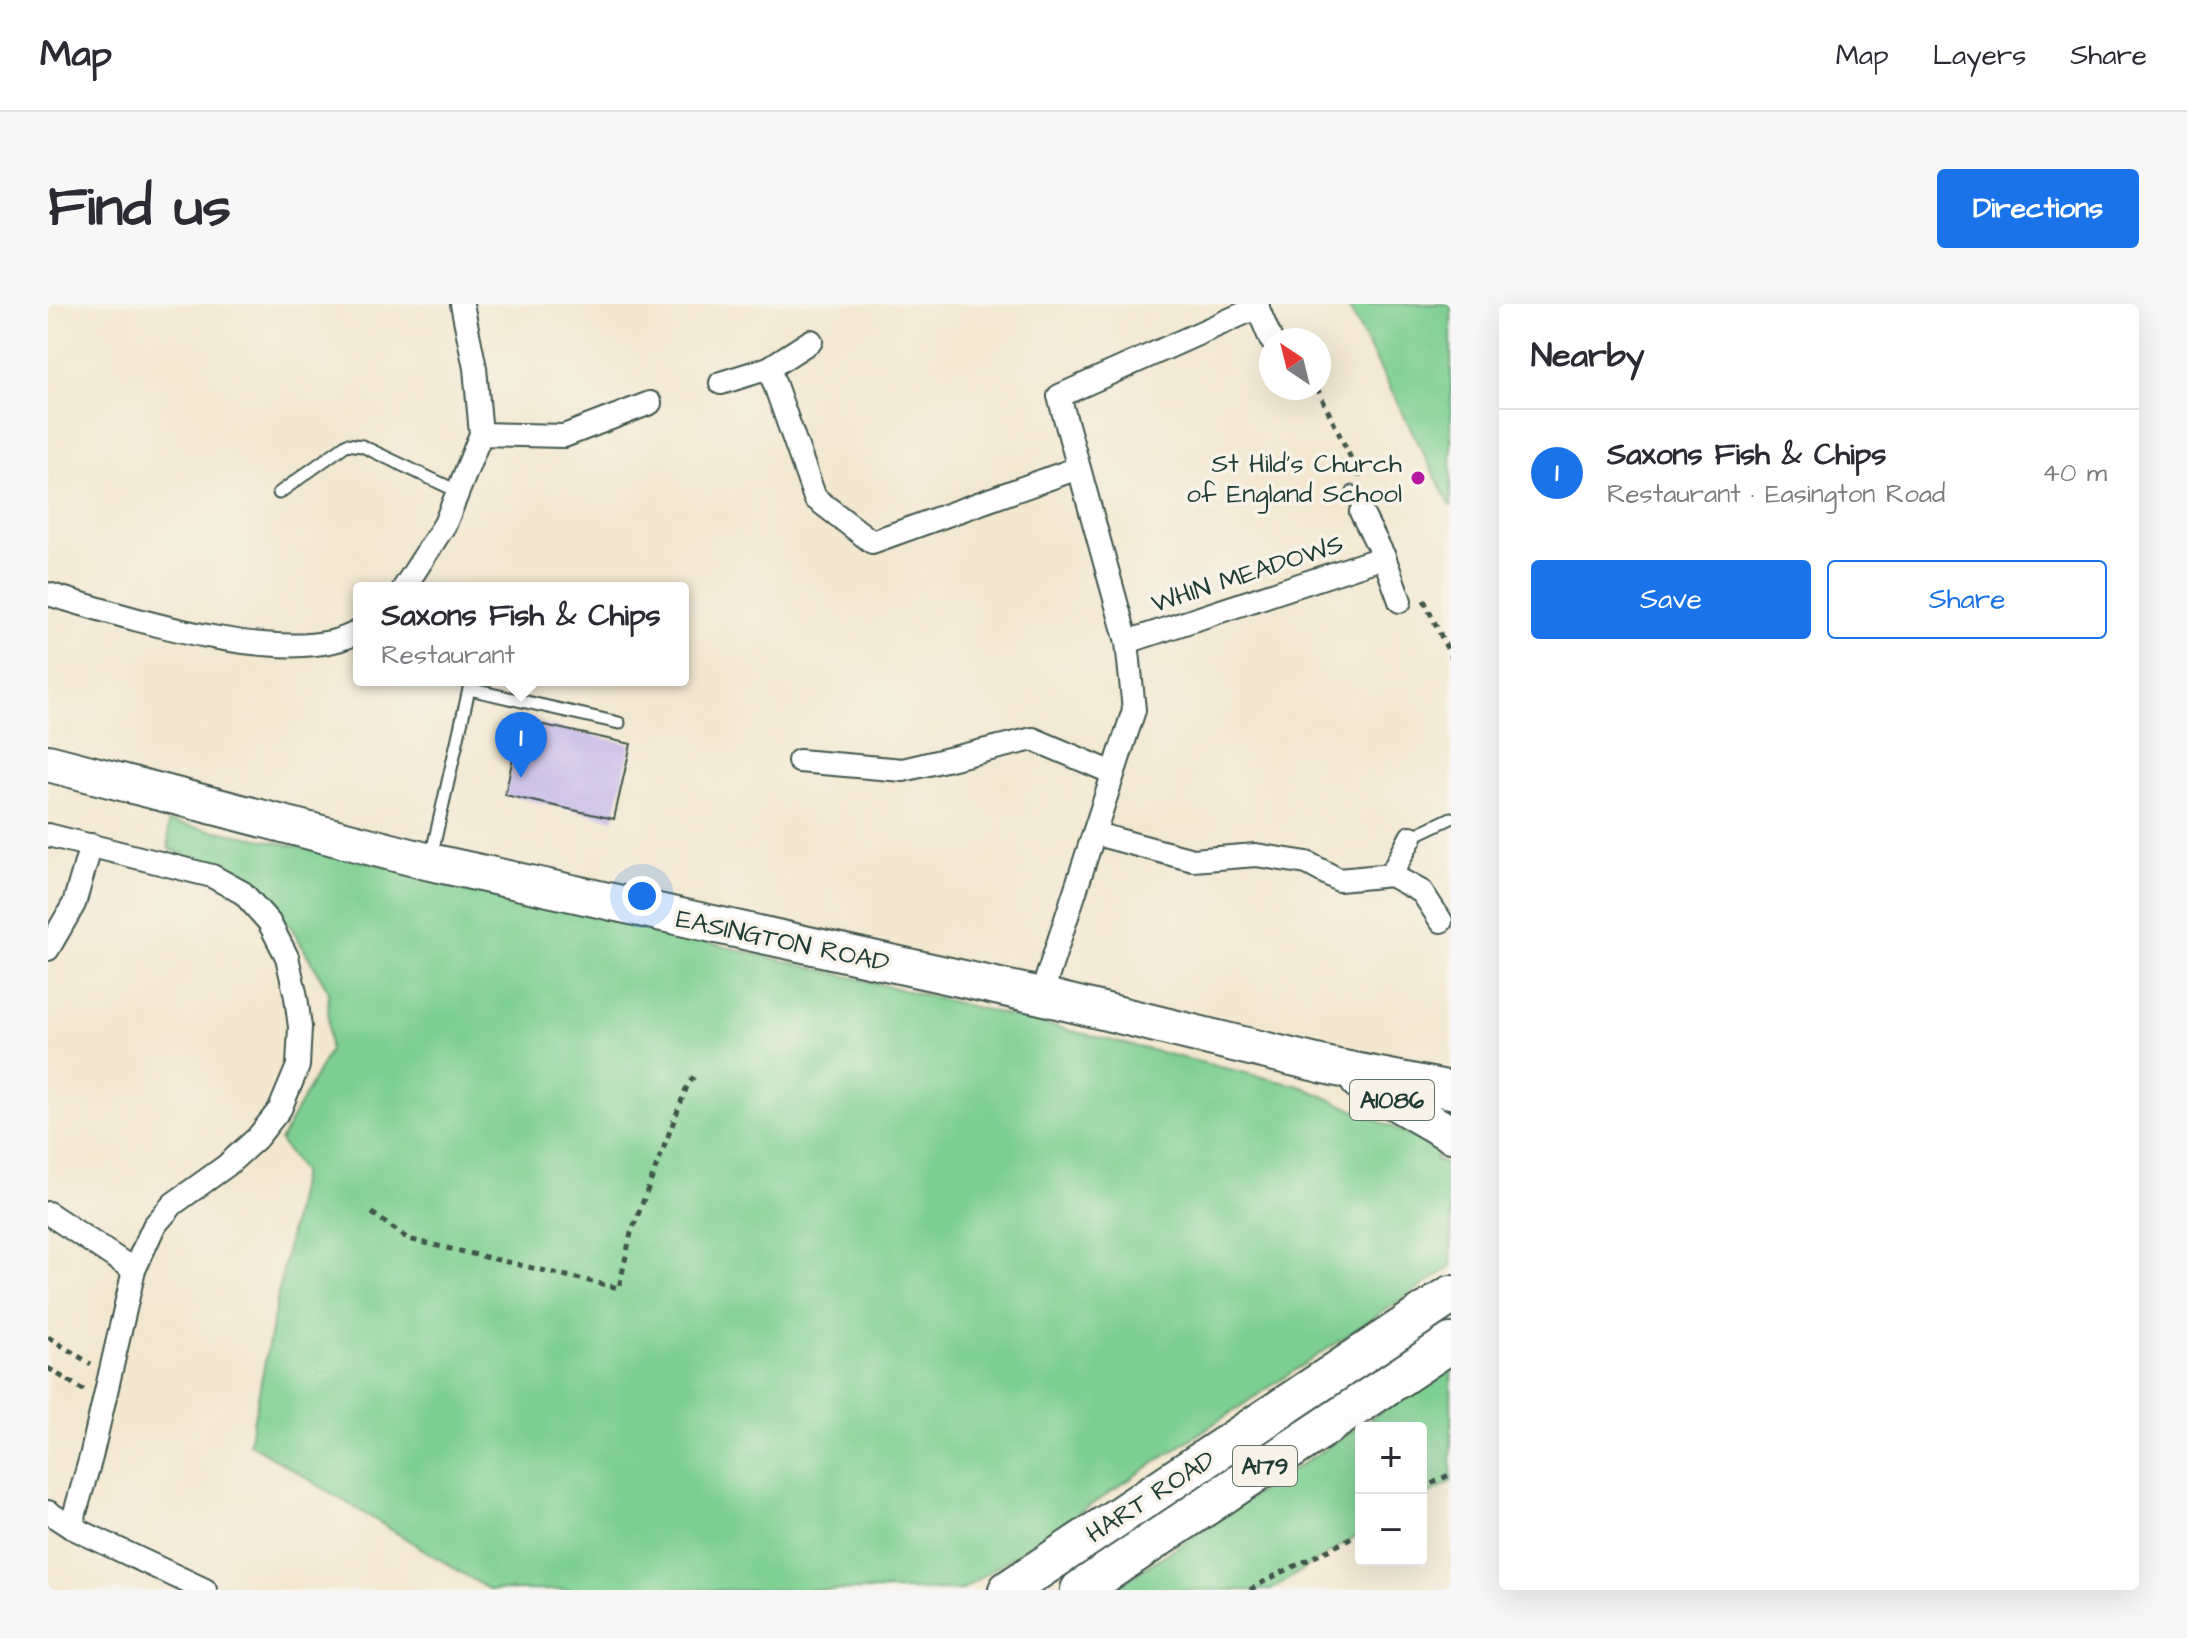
<!DOCTYPE html>
<html lang="en">
<head>
<meta charset="utf-8">
<style>
	:root { --surface:#fff; --page:#f7f7f7; --text:#2b2b33; --muted:#7c7c81; --line:#e1e1e2; --accent:#1a73e8 }
	body { margin:0; font-family:"Architects Daughter",sans-serif; background:var(--page); color:var(--text) }
	.controls { position:absolute; right:24px; bottom:24px; display:grid; overflow:hidden; border-radius:8px; box-shadow:0 8px 32px #0002 }
	.controls button { width:72px; height:72px; display:grid; place-items:center; padding:0; border:0; border-bottom:2px solid var(--line); background:var(--surface); color:var(--text); font:40px sans-serif }
	.compass { position:absolute; left:1211px; top:24px; width:72px; height:72px; border-radius:50%; background:var(--surface); box-shadow:0 8px 32px #0002; rotate:325deg }
	.you { position:absolute; left:594px; top:592px; width:28px; height:28px; margin:-20px; border:6px solid #fff; border-radius:50%; background:#1a73e8; box-shadow:0 0 0 12px #1a73e833 }
	.badge { display:grid; place-items:center; width:52px; height:52px; border-radius:50%; background:var(--accent); color:#fff; font-size:26px; font-weight:700 }
	.pin { position:absolute; translate:-50% -66px; filter:drop-shadow(0 2px 4px #0008) }
	.pin::after { content:''; position:absolute; top:42px; width:28px; height:24px; background:inherit; clip-path:polygon(0 0,100% 0,50% 100%) }
	.popup { position:absolute; left:305px; top:278px; width:336px; height:104px; box-sizing:border-box; display:grid; place-content:center; border-radius:8px; background:var(--surface); filter:drop-shadow(0 2px 6px #0005); font-size:26px; white-space:nowrap; color:var(--muted) }
	.popup b { font-size:30px; color:var(--text) }
	.popup::after { content:''; position:absolute; left:50%; top:100%; margin-left:-16px; border:16px solid transparent; border-top-color:var(--surface) }
	.list { margin:0; padding:0; list-style:none }
	h2 { display:flex; justify-content:space-between; align-items:center; height:104px; margin:0; padding:0 32px; font-size:34px }
	h2 small { font-size:26px; font-weight:400; color:var(--muted) }
	.list li { display:grid; grid-template-columns:52px 1fr auto; gap:24px; align-items:center; box-sizing:border-box; height:128px; padding:0 32px; border-top:2px solid var(--line) }
	.list b { display:block; font-size:30px; white-space:nowrap }
	.list p { margin:0; font-size:26px; white-space:nowrap; color:var(--muted) }
	.list em { font-size:26px; font-style:normal; color:var(--muted) }
	.actions { display:flex; gap:16px; padding:24px 32px }
	.actions a { flex:1; padding:18px 0; border:2px solid var(--accent); border-radius:8px; text-align:center; font-size:28px; color:var(--accent) }
	.actions .main { background:var(--accent); color:#fff }
	.map { position:relative; flex:none; width:1403px; height:1286px; overflow:hidden; border-radius:8px }
	header { display:flex; align-items:center; gap:48px; box-sizing:border-box; height:112px; padding:0 40px; background:var(--surface); border-bottom:2px solid var(--line) }
	header strong { font-size:38px }
	nav { display:flex; gap:44px; margin-inline-start:auto; font-size:28px }
	.intro { display:flex; align-items:center; justify-content:space-between; box-sizing:border-box; height:192px; padding:0 48px }
	h1 { margin:0; font-size:56px }
	.button { padding:20px 36px; border-radius:8px; background:var(--accent); color:#fff; font-size:28px; font-weight:700 }
	main { display:flex; gap:48px; padding:0 48px }
	aside { flex:1; background:var(--surface); border-radius:8px; box-shadow:0 8px 32px #0002 }
	.map>svg:first-child { display:block }
	.green { fill:#7dcf91; stroke:#4e8662; stroke-width:2 }
	.building { fill:#c6b8e9 }
	.lines { fill:none; stroke-linecap:round; stroke-linejoin:round }
	.service-casing { stroke:#3f564b; stroke-width:15 }
	.minor-casing { stroke:#3f564b; stroke-width:26 }
	.primary-casing { stroke:#3f564b; stroke-width:40 }
	.trunk-casing { stroke:#3f564b; stroke-width:42 }
	.path { stroke:#3f564b; stroke-width:5; stroke-dasharray:6 6; stroke-linecap:butt }
	.service { stroke:#fff; stroke-width:11 }
	.minor { stroke:#fff; stroke-width:22 }
	.primary { stroke:#fff; stroke-width:36 }
	.trunk { stroke:#fff; stroke-width:38 }
	.poi-dot { fill:#b5179e; stroke:#f7f3e8; stroke-width:3 }
	.labels { text-anchor:middle; stroke-width:7; stroke-linejoin:round; paint-order:stroke }
	.shield { fill:#f7f3e8; stroke:#60746a; stroke-width:2 }
	.shield-label { font-size:24px; font-weight:bold; fill:#1f3d34 }
	.poi-label { font-size:26px; fill:#1f3d34; stroke:#f7f3e8; text-anchor:end }
	.street-label { font-size:26px; fill:#1f3d34; stroke:#f7f3e8 }
</style>
</head>
<body>
<header>
<strong>Map</strong>
<nav><a>Map</a><a>Layers</a><a>Share</a></nav>
</header>
<div class="intro"><h1>Find us</h1><a class="button">Directions</a></div>
<main>
<div class="map">
<svg width="1403" height="1286" viewBox="0 0 1403 1286">
	<rect width="100%" height="100%" fill="#f7f3e8"/>
	<filter id="ink" filterUnits="userSpaceOnUse"><feTurbulence type="fractalNoise" baseFrequency=".0125" numOctaves="2"/><feDisplacementMap in="SourceGraphic" scale="16" xChannelSelector="R" yChannelSelector="G"/><feConvolveMatrix kernelMatrix="1 2 1 2 8 2 1 2 1" color-interpolation-filters="sRGB"/></filter>
	<filter id="wash" filterUnits="userSpaceOnUse"><feTurbulence type="fractalNoise" baseFrequency=".006" numOctaves="4" result="noise"/><feDisplacementMap in="SourceGraphic" scale="32" xChannelSelector="R" yChannelSelector="G"/><feGaussianBlur stdDeviation="1.8" result="paint"/><feColorMatrix in="noise" values="0 0 0 0 0 0 0 0 0 0 0 0 0 0 0 0 0 1.4 0 .05"/><feComposite in="paint" operator="in"/></filter>
	<g filter="url(#wash)">
		<rect width="100%" height="100%" fill="#f3e7d0"/>
		<g class="green">
			<path d="M 1299,0 L 1403,0 L 1403,203 Z"/>
			<path d="M 120,518 L 238,540 L 415,579 L 1255,783 L 1392,845 L 1387,855 L 1403,863 L 1403,963 L 914,1286 L 442,1286 L 201,1139 L 254,868 L 232,837 L 281,747 L 280,686 L 243,623 L 195,573 L 121,545 Z"/>
			<path d="M 1403,1061 L 1403,1178 L 1373,1195 L 1373,1124 L 1313,1124 L 1313,1229 L 1223,1286 L 1064,1286 Z"/>
		</g>
		<g id="blocks">
			<path class="building" d="M 473,416 L 583,440 L 566,515 L 457,491 Z"/>
		</g>
	</g>
	<g filter="url(#ink)">
		<use href="#blocks" fill-opacity="0" stroke="#3f564b" stroke-width="2"/>
		<g class="lines">
			<g class="service-casing">
				<g id="service">
					<path d="M 1305,188 L 1313,208"/>
					<path d="M 231,189 L 299,140 L 314,142 L 409,187"/>
					<path d="M 1363,533 L 1403,514"/>
					<path d="M 383,553 L 421,385 L 571,419"/>
				</g>
			</g>
			<g class="minor-casing">
				<g id="minor">
					<path d="M 1208,0 L 1223,36"/>
					<path d="M 721,64 L 767,194 L 824,238 L 1030,164"/>
					<path d="M 673,79 L 721,64 L 763,37"/>
					<path d="M 433,130 L 516,132 L 602,99"/>
					<path d="M 1313,208 L 1336,253 L 1352,297"/>
					<path d="M 356,284 L 397,220 L 433,130 L 427,64 L 414,0"/>
					<path d="M 0,290 C 72,311 245,368 311,327"/>
					<path d="M 1079,338 L 1336,253"/>
					<path d="M 751,457 L 855,466 L 985,435 L 1065,469"/>
					<path d="M 1048,530 L 1145,556 L 1208,551 L 1259,559 L 1291,576 L 1343,571 L 1363,533"/>
					<path d="M 0,531 L 164,572 L 195,589 L 221,618 L 239,653 L 248,693 L 252,723 L 250,762 L 232,805 L 209,834 L 178,862 L 125,900 L 106,922 L 86,966 L 43,1153 L 23,1223"/>
					<path d="M 1343,571 L 1374,588 L 1393,617"/>
					<path d="M 0,645 L 26,600 L 43,541"/>
					<path d="M 993,692 L 1086,406 L 1079,338 L 1011,92 L 1210,3"/>
					<path d="M 0,909 L 86,966"/>
					<path d="M 0,1208 L 23,1223 L 157,1286"/>
				</g>
			</g>
			<g class="primary-casing">
				<g id="primary">
					<path d="M 0,459 L 382,558 L 993,692 L 1285,763 L 1403,786"/>
					<path d="M 1311,777 L 1403,830"/>
				</g>
			</g>
			<g class="trunk-casing">
				<g id="trunk">
					<path d="M 960,1286 L 1403,991"/>
					<path d="M 1032,1286 L 1403,1039"/>
				</g>
			</g>
			<g class="path">
				<path d="M 1269,84 L 1312,173"/>
				<path d="M 1376,296 L 1403,353"/>
				<path d="M 324,909 L 360,935 L 571,984 L 583,929 L 638,785 L 646,772"/>
				<path d="M 0,1033 L 43,1060"/>
				<path d="M 0,1064 L 37,1087"/>
				<path d="M 1373,1185 L 1403,1170"/>
				<path d="M 1202,1286 C 1238,1263 1278,1251 1313,1227"/>
			</g>
			<use href="#service" class="service"/>
			<use href="#minor" class="minor"/>
			<use href="#primary" class="primary"/>
			<use href="#trunk" class="trunk"/>
		</g>
	</g>
	<circle class="poi-dot" cx="1370" cy="174" r="8"/>
	<g class="labels">
		<g class="shield">
			<rect x="1302" y="776" width="84" height="40" rx="6"/>
			<rect x="1185" y="1142" width="64" height="40" rx="6"/>
		</g>
		<g class="shield-label">
			<text x="1344" y="804">A1086</text>
			<text x="1217" y="1170">A179</text>
		</g>
		<g class="poi-label">
			<text x="1354" y="168">St Hild's Church<tspan x="1354" dy="30">of England School</tspan></text>
		</g>
		<g class="street-label">
			<text transform="translate(1199 269) rotate(-18)" y="9">WHIN MEADOWS</text>
			<text transform="translate(735 636) rotate(12)" y="9">EASINGTON ROAD</text>
			<text transform="translate(1102 1192) rotate(-33)" y="9">HART ROAD</text>
		</g>
	</g>
</svg>
<div class="controls">
<button>+</button>
<button>−</button>
</div>
<svg class="compass" viewBox="-18 -18 36 36"><path d="M0-13l5 13h-10z" fill="#e53935"/><path d="M0 13l5-13h-10z" fill="#7c7c81"/></svg>
<div class="you"></div>
<div class="pin badge" style="left:473px;top:474px">1</div>
<div class="popup"><b>Saxons Fish &amp; Chips</b>Restaurant</div>
</div>
<aside>
<h2>Nearby<small></small></h2>
<ul class="list">
<li><span class="badge">1</span><div><b>Saxons Fish &amp; Chips</b><p>Restaurant · Easington Road</p></div><em>40 m</em></li>
</ul>
<div class="actions"><a class="main">Save</a><a>Share</a></div>
</aside>
</main>
</body>
</html>
